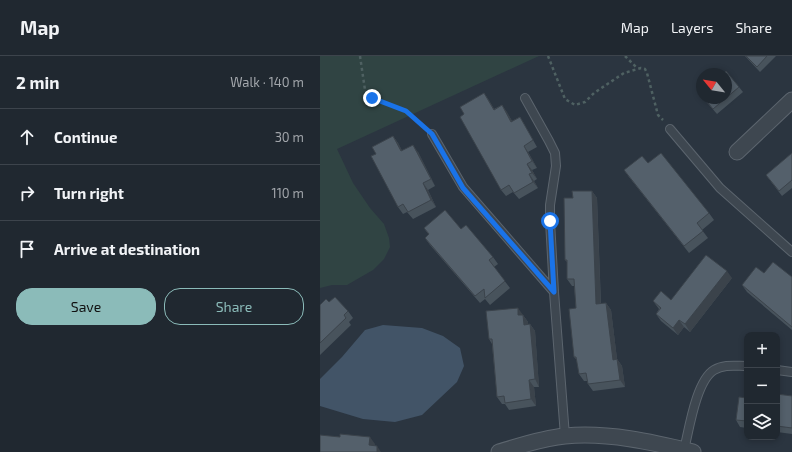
<!DOCTYPE html>
<html lang="en">
<head>
<meta charset="utf-8">
<style>
  :root { --surface:#202830; --page:#283038; --text:#f1f3f6; --muted:#a2a6ab; --line:#3d444c; --accent:#8bbbb9 }
  body { margin:0; font-family:"Exo 2",sans-serif; background:var(--page); color:var(--text) }
  .controls { position:absolute; right:12px; bottom:12px; display:grid; overflow:hidden; border-radius:8px; box-shadow:0 2px 6px #0003 }
  .controls button { width:36px; height:36px; display:grid; place-items:center; padding:0; border:0; border-bottom:1px solid var(--line); background:var(--surface); color:var(--text); font:20px sans-serif }
  .compass { position:absolute; left:376px; top:12px; width:36px; height:36px; border-radius:50%; background:var(--surface); box-shadow:0 2px 6px #0003; rotate:300deg }
  .stop { position:absolute; width:12px; height:12px; margin:-9px; border:3px solid #1a73e8; border-radius:50%; background:#fff }
  .stop.end { background:#1a73e8; border-color:#fff; box-shadow:0 1px 4px #0008 }
  .list { margin:0; padding:0; list-style:none }
  h2 { display:flex; justify-content:space-between; align-items:center; height:52px; margin:0; padding:0 16px; font-size:17px }
  h2 small { font-size:13px; font-weight:400; color:var(--muted) }
  .list li { display:grid; grid-template-columns:26px 1fr auto; gap:12px; align-items:center; box-sizing:border-box; height:56px; padding:0 16px; border-top:1px solid var(--line) }
  .list b { display:block; font-size:15px; white-space:nowrap }
  .list em { font-size:13px; font-style:normal; color:var(--muted) }
  .actions { display:flex; gap:8px; padding:12px 16px }
  .actions a { flex:1; padding:9px 0; border:1px solid var(--accent); border-radius:16px; text-align:center; font-size:14px; color:var(--accent) }
  .actions .main { background:var(--accent); color:#111 }
  .icon { flex:none; width:22px; height:22px; fill:none; stroke:currentColor; stroke-width:2; stroke-linecap:round; stroke-linejoin:round }
  .map { position:relative; flex:none; width:472px; height:396px; overflow:hidden }
  header { display:flex; align-items:center; gap:24px; box-sizing:border-box; height:56px; padding:0 20px; background:var(--surface); border-bottom:1px solid var(--line) }
  header strong { font-size:19px }
  nav { display:flex; gap:22px; margin-inline-start:auto; font-size:14px }
  main { display:flex }
  aside { flex:1; background:var(--surface) }
  .map>svg:first-child { display:block }
  .green { fill:#304443 }
  .water { fill:#425467 }
  .lines { fill:none; stroke-linecap:round; stroke-linejoin:round }
  .service-casing { stroke:#5c656e; stroke-width:10 }
  .minor-casing { stroke:#5c656e; stroke-width:17 }
  .path { stroke:#4f6162; stroke-width:2.5; stroke-dasharray:3 3; stroke-linecap:butt }
  .service { stroke:#3e4750; stroke-width:8 }
  .minor { stroke:#3e4750; stroke-width:15 }
  .wall { fill:#48535c }
  .shaded-wall { fill:#3b434b }
  .building { fill:#54606b; stroke:#3b434b }
  .route { stroke:#1a73e8; stroke-width:5 }
</style>
</head>
<body>
<header>
<strong>Map</strong>
<nav><a>Map</a><a>Layers</a><a>Share</a></nav>
</header>
<main>
<aside>
<h2>2 min<small>Walk · 140 m</small></h2>
<ul class="list">
<li><svg class="icon" aria-label="ahead" viewBox="0 0 24 24"><path d="M12 20V5M6 11l6-6 6 6"/></svg><div><b>Continue</b></div><em>30 m</em></li>
<li><svg class="icon" aria-label="right" viewBox="0 0 24 24"><path d="M7 20v-9h11M14 6l5 5-5 5"/></svg><div><b>Turn right</b></div><em>110 m</em></li>
<li><svg class="icon" aria-label="arrive" viewBox="0 0 24 24"><path d="M6 21V4h12l-3 4 3 4H6"/></svg><div><b>Arrive at destination</b></div></li>
</ul>
<div class="actions"><a class="main">Save</a><a>Share</a></div>
</aside>
<div class="map">
<svg width="472" height="396" viewBox="0 0 472 396">
  <rect width="100%" height="100%" fill="#2b3540"/>
  <path class="green" d="M 0,0 L 219,0 L 17,93 L 33,127 L 50,152 L 64,168 L 69,182 L 70,191 L 64,203 L 53,214 L 27,229 L 12,229 L 0,232 Z"/>
  <path class="water" d="M 63,269 L 102,272 L 123,280 L 140,292 L 144,310 L 137,326 L 102,359 L 75,366 L 43,363 L 0,350 L 0,323 L 22,301 L 45,274 Z"/>
  <g class="lines">
    <g class="service-casing">
      <path id="service" d="M 205,42 L 229,85 L 235,97 L 236,110 L 230,149 L 230,165 L 234,236 L 245,380
        M 350,73 L 400,132 L 472,196
        M 112,78 L 143,131 L 234,236
        M 457,314 L 472,316
        M 364,394 C 369,374 376,325 394,314 C 404,308 415,310 427,310"/>
    </g>
    <g class="minor-casing">
      <path id="minor" d="M 417,96 L 472,44
        M 179,396 C 200,390 222,382 245,380 C 288,376 332,386 373,396"/>
    </g>
    <path class="path" d="M 40,0 L 45,34 L 52,42 L 86,55 L 104,71
      M 228,0 L 245,43 L 255,49 L 265,46 L 274,37 L 304,17 L 321,12 L 325,13 L 327,17 L 338,59 L 343,64
      M 305,0 L 317,12"/>
    <use href="#service" class="service"/>
    <use href="#minor" class="minor"/>
  </g>
  <path class="wall" d="M 425,0 L 456,0 L 440,16 Z
    M 419,31 L 423,36 L 397,58 L 383,42 L 406,42 Z
    M 164,37 L 174,53 L 182,49 L 192,65 L 200,61 L 204,68 L 217,91 L 208,96 L 217,112 L 212,114 L 217,123 L 214,125 L 218,132 L 199,143 L 193,136 L 186,140 L 181,134 L 144,58 Z
    M 73,80 L 78,87 L 82,95 L 98,96 L 115,130 L 108,134 L 116,151 L 93,163 L 87,156 L 83,158 L 78,151 L 56,98 Z
    M 472,97 L 472,132 L 462,140 L 446,119 Z
    M 328,107 L 389,157 L 394,164 L 382,174 L 388,182 L 369,197 L 309,121 L 304,114 Z
    M 272,135 L 277,142 L 281,247 L 286,247 L 291,254 L 297,303 L 302,310 L 305,331 L 273,335 L 268,328 L 267,325 L 264,325 L 259,318 L 257,304 L 254,301 L 256,252 L 254,230 L 252,230 L 247,223 L 247,206 L 245,204 L 253,142 Z
    M 104,172 L 141,173 L 173,201 L 178,208 L 174,211 L 190,232 L 170,249 L 165,243 L 160,247 L 110,189 L 105,182 L 109,179 Z
    M 444,217 L 472,221 L 472,274 L 427,236 L 422,229 Z
    M 412,222 L 370,276 L 364,271 L 358,279 L 341,265 L 336,258 L 339,253 L 333,245 L 351,244 Z
    M 9,246 L 28,255 L 33,262 L 29,266 L 31,269 L 0,299 L 0,249 Z
    M 203,259 L 208,266 L 208,268 L 210,268 L 215,275 L 219,331 L 214,331 L 216,350 L 189,354 L 185,348 L 182,348 L 177,341 L 172,288 L 169,283 Z
    M 457,338 L 472,340 L 472,378 L 457,376 Z
    M 427,342 L 427,372 L 420,371 L 416,364 Z"/>
  <path class="shaded-wall" d="M 164,37 L 169,44 L 178,60 L 174,54 Z
    M 182,49 L 187,56 L 196,72 L 191,66 Z
    M 73,80 L 78,87 L 86,102 L 81,95 Z
    M 93,89 L 98,96 L 115,130 L 111,123 Z
    M 204,90 L 208,96 L 217,112 L 212,105 Z
    M 207,108 L 212,114 L 217,123 L 212,117 Z
    M 209,118 L 214,125 L 218,132 L 213,126 Z
    M 103,127 L 108,134 L 116,151 L 111,144 Z
    M 272,135 L 277,142 L 281,255 L 276,248 Z
    M 407,215 L 412,222 L 370,276 L 365,268 Z
    M 286,247 L 291,254 L 297,303 L 302,310 L 305,331 L 300,324 L 293,304 Z
    M 198,252 L 203,259 L 198,259 Z
    M 203,259 L 208,266 L 209,276 L 204,269 Z
    M 359,264 L 364,271 L 358,279 L 353,272 Z
    M 210,268 L 215,275 L 219,331 L 215,323 Z
    M 209,324 L 214,331 L 216,350 L 211,343 Z
    M 50,381 L 55,388 L 54,396 L 49,389 Z
    M 57,390 L 61,396 L 57,396 Z"/>
  <path class="building" d="M 426,0 L 447,0 L 437,11 Z
    M 406,15 L 419,31 L 393,53 L 384,42 L 406,42 L 406,18 L 403,18 Z
    M 164,37 L 174,54 L 182,49 L 191,66 L 200,61 L 213,84 L 204,90 L 212,105 L 207,108 L 212,117 L 209,118 L 213,126 L 194,137 L 189,129 L 181,134 L 140,61 L 144,58 L 140,51 Z
    M 73,80 L 81,95 L 93,89 L 111,123 L 103,127 L 111,144 L 88,156 L 83,148 L 78,151 L 51,100 L 56,98 L 52,91 Z
    M 341,97 L 389,157 L 377,167 L 383,175 L 364,190 L 304,114 L 322,100 L 328,107 Z
    M 472,97 L 472,124 L 459,135 L 446,119 Z
    M 252,135 L 272,135 L 276,248 L 286,247 L 293,304 L 297,303 L 300,324 L 268,328 L 266,317 L 259,318 L 256,301 L 254,301 L 249,253 L 256,252 L 254,223 L 247,223 L 247,204 L 245,204 L 244,142 L 253,142 Z
    M 125,154 L 141,173 L 146,169 L 173,201 L 169,204 L 185,225 L 165,242 L 164,233 L 155,240 L 105,182 L 109,178 L 104,172 Z
    M 386,199 L 407,215 L 365,268 L 359,264 L 353,272 L 336,258 L 341,252 L 333,245 L 341,235 L 351,244 Z
    M 453,206 L 472,221 L 472,271 L 422,229 L 436,211 L 444,217 Z
    M 15,241 L 28,255 L 24,259 L 26,262 L 0,287 L 0,249 L 6,243 L 9,246 Z
    M 198,252 L 198,259 L 203,259 L 204,269 L 210,268 L 215,323 L 209,324 L 211,343 L 185,347 L 184,340 L 177,341 L 172,283 L 169,283 L 166,255 Z
    M 457,338 L 472,340 L 472,372 L 457,370 Z
    M 419,341 L 427,342 L 427,365 L 416,364 Z
    M 20,378 L 50,381 L 49,389 L 57,390 L 57,396 L 0,396 L 0,379 L 20,381 Z"/>
  <g class="lines">
    <path class="route" d="M 52,42 L 86,55 L 112,78 L 143,132 L 234,236 L 230,165"/>
  </g>
</svg>
<div class="controls">
<button>+</button>
<button>−</button>
<button><svg class="icon" aria-label="layers" viewBox="0 0 24 24"><path d="M12 4l9 5-9 5-9-5zM3 14l9 5 9-5"/></svg></button>
</div>
<svg class="compass" viewBox="-18 -18 36 36"><path d="M0-13l5 13h-10z" fill="#e53935"/><path d="M0 13l5-13h-10z" fill="#a2a6ab"/></svg>
<div class="stop" style="left:230px;top:165px"></div>
<div class="stop end" style="left:52px;top:42px"></div>
</div>
</main>
</body>
</html>
